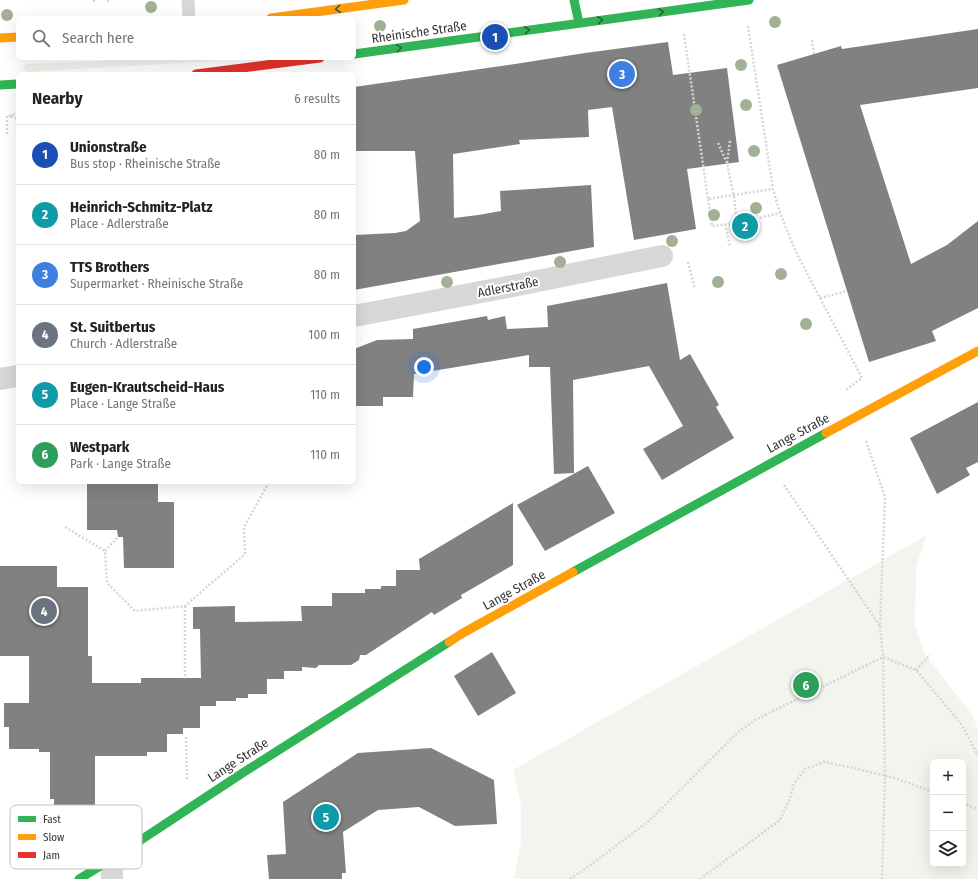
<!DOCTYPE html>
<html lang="en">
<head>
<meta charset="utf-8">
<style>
  :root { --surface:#fff; --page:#f6f6f6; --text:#222; --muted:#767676; --line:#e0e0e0; --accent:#d93025 }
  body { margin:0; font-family:"Fira Sans Condensed",sans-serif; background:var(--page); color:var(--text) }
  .controls { position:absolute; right:12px; bottom:12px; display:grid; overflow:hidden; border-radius:6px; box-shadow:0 4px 16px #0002 }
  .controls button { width:36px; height:36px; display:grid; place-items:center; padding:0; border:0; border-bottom:1px solid var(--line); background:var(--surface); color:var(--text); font:20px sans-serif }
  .you { position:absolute; left:424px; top:367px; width:14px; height:14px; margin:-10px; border:3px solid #fff; border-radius:50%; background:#1a73e8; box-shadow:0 0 0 6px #1a73e833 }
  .badge { display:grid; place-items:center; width:26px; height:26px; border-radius:50%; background:var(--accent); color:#fff; font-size:13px; font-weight:700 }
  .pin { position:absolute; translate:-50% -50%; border:2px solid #fff; box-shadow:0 1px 4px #0006 }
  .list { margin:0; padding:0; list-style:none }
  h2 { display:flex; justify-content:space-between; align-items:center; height:52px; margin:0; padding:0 16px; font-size:17px }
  h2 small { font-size:13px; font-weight:400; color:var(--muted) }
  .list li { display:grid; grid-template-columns:26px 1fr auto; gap:12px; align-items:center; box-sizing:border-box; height:60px; padding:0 16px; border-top:1px solid var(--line) }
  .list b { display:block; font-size:15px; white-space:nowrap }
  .list p { margin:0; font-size:13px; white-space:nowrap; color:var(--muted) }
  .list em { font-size:13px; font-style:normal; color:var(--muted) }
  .icon { flex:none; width:22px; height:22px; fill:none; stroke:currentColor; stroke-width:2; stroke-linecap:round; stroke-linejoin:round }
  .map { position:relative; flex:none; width:978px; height:879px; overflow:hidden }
  .search { position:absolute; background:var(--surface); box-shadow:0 4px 16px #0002; left:16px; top:16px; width:340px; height:44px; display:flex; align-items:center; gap:10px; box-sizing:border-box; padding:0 14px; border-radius:6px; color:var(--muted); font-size:15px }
  .panel { position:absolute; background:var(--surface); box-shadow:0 4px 16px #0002; left:16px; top:72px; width:340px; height:412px; border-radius:6px }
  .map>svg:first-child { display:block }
  .green { fill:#f1f5ed; fill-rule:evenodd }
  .building { fill:#818181 }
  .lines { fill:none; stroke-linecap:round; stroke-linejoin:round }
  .path { stroke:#d6d6d6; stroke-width:2.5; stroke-dasharray:2 2; stroke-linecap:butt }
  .lane { stroke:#d7d7d7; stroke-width:13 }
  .street { stroke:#d7d7d7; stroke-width:22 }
  .fast { stroke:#30b455; stroke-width:9 }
  .slow { stroke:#ff9f0a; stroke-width:9 }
  .jam { stroke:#e5322d; stroke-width:9 }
  .tree { fill:#a2b095 }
  .oneway { stroke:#32603f }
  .labels { text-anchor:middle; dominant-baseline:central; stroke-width:4; stroke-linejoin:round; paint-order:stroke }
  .street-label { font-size:13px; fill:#333; stroke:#fff }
  .key { fill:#fff; stroke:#c2c2c2; stroke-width:1 }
  .key-label { font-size:11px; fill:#333 }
</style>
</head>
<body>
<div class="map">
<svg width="978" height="879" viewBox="0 0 978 879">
  <rect width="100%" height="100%" fill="#fff"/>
  <path class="green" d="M 108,58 L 229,58 L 199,62 L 27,72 L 23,69 L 23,67 L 26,64 L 101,61 L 106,60 Z
    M 927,535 L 916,567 L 915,625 L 925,655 L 972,714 L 978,729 L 978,879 L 514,879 L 521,841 L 521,805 L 513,770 ZM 933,762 L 963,762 L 963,864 L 933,864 Z"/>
  <path class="building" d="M 978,29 L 978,88 L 860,105 L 911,264 L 947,245 L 978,221 L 978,308 L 932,331 L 936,341 L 869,362 L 847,291 L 777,65 L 841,46 L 842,49 Z
    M 668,42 L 673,75 L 727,68 L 739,162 L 687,169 L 696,229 L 634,240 L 612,107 L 588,110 L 589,137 L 519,140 L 520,144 L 453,154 L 454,218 L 478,215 L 501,211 L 500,191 L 591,185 L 594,247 L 354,290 L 354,235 L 395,233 L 406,231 L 420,221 L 415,151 L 354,151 L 354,87 L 515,64 L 585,53 Z
    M 667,283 L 680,360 L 690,354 L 719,405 L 716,407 L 734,438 L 662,480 L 643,449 L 683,426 L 649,366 L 573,380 L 574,473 L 554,474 L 550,367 L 529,367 L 529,355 L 414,374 L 413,397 L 383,397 L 383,406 L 354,406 L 354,349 L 377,340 L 413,339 L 413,329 L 487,316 L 488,320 L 505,316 L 507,329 L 548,327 L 547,306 Z
    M 978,402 L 978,462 L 966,468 L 970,475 L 937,494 L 910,438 Z
    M 588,466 L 615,513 L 545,551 L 517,505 Z
    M 87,482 L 158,482 L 158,502 L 174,502 L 174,568 L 124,568 L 123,537 L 118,537 L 117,530 L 87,530 Z
    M 513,503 L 513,565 L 461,595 L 462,598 L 434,615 L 432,612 L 366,655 L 360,655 L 359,660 L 351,665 L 319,665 L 316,668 L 302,667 L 302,671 L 284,671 L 284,679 L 267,679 L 267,694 L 248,694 L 248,698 L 236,698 L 236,701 L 216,701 L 216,706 L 200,706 L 200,728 L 183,728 L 183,734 L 167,734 L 167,752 L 147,752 L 147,756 L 95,756 L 95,810 L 91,810 L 91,814 L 54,814 L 54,799 L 50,799 L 50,752 L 39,752 L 39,749 L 9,749 L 9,727 L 4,727 L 4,703 L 29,703 L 29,656 L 0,656 L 0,566 L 57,566 L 57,587 L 88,587 L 88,656 L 92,656 L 92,683 L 141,683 L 141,678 L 201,678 L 200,629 L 193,629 L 193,607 L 235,606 L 235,622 L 302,621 L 301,606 L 332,606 L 332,593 L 365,593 L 365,589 L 381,589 L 381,586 L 396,586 L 396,570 L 420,570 L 419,559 Z
    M 492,652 L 516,693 L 478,716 L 454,676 Z
    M 431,748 L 494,780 L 497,824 L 455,826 L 419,807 L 378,810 L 343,832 L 346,873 L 342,873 L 342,879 L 269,879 L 267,855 L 286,854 L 283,802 L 358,753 Z"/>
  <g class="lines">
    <path class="path" d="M 94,0 L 94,3
      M 108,0 L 108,3
      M 748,26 L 773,189 L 780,213 L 796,252 L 862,378 L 847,389 L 848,391
      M 684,34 L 708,199 L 773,189
      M 812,40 L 814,54
      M 18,112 L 11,116 L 18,119
      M 7,134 L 7,116 L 11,116
      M 730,141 L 727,163 L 734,196 L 737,223
      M 718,143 L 727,163
      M 708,199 L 712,226 L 737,223 L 780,213
      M 725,224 L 730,246
      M 688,262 L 695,289
      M 820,298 L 847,291
      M 866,441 L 885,497 L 880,626 L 883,657 L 885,776 L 882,879
      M 784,485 L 880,626
      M 65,527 L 105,551 L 107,583 L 135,611 L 185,606 L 245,554 L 244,527 L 269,482
      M 105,551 L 118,537
      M 185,606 L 185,678
      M 916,670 L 930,655
      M 186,737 L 187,779
      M 963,803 L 978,809
      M 570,879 L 588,867 L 650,820 L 738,732 L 755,720 L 883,657 L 916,670 L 962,725 L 978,756
      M 700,879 L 780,820 L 789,801 L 794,784 L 805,769 L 824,762 L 854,768 L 898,779 L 933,792"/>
    <path class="lane" d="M 188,0 L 189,18"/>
    <path class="street" d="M 354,316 L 513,286 L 662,256
      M 0,379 L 18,376
      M 112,879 L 112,859"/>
    <path class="fast" d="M 574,0 L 579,23
      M 354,54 L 749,0
      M 0,85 L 18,84
      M 573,572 L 826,433
      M 79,879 L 112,859 L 241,774 L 449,642"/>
    <path class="slow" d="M 271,18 L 404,0
      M 0,38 L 18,37
      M 826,433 L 978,351
      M 449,642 L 463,633 L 573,572"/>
    <path class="jam" d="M 196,74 L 320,58"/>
  </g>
  <g class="tree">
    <circle cx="151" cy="7" r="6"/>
    <circle cx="7" cy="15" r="6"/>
    <circle cx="775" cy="22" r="6"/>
    <circle cx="380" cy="26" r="6"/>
    <circle cx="741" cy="65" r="6"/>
    <circle cx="746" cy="105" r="6"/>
    <circle cx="696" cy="110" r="6"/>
    <circle cx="754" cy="151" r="6"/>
    <circle cx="756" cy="208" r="6"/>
    <circle cx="714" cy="215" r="6"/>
    <circle cx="672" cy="241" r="6"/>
    <circle cx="560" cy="262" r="6"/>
    <circle cx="781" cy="274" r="6"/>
    <circle cx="447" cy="282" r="6"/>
    <circle cx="718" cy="282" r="6"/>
    <circle cx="806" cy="324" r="6"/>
  </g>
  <defs><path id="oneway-chevron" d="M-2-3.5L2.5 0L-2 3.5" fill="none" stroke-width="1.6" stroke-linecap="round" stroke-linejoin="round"/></defs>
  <g class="oneway">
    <use href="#oneway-chevron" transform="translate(338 9) rotate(173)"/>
    <use href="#oneway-chevron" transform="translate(661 12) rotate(-7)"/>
    <use href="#oneway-chevron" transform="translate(600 20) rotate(-8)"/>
    <use href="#oneway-chevron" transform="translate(527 30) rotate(-7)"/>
    <use href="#oneway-chevron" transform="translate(399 48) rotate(-8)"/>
  </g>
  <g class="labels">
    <g class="street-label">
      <text transform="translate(419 32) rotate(-8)">Rheinische Straße</text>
      <text transform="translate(508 287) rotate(-11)">Adlerstraße</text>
      <text transform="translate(798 433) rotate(-28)">Lange Straße</text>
      <text transform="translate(514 590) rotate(-29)">Lange Straße</text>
      <text transform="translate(238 760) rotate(-33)">Lange Straße</text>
    </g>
  </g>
  <rect x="10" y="805" width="132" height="64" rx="6" class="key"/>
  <rect x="18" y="816" width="18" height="6" fill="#30b455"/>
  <rect x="18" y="834" width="18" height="6" fill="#ff9f0a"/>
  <rect x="18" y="852" width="18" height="6" fill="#e5322d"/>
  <g class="key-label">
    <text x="43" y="823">Fast</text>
    <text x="43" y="841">Slow</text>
    <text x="43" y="859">Jam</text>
  </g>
</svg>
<div class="controls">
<button>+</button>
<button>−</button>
<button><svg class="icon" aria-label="layers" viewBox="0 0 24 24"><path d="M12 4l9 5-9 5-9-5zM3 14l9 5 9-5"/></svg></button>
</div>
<div class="you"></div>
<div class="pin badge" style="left:495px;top:37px;background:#1a4fb4">1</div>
<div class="pin badge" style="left:745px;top:226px;background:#0f9aa8">2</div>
<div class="pin badge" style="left:622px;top:74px;background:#3f7fe0">3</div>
<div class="pin badge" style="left:44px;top:611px;background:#6b7280">4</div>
<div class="pin badge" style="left:326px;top:817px;background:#0f9aa8">5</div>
<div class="pin badge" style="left:806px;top:685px;background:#2e9e5b">6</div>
<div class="search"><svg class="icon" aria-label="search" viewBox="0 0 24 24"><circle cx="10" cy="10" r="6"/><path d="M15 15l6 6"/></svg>Search here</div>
<section class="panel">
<h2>Nearby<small>6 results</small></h2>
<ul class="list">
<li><span class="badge" style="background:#1a4fb4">1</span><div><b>Unionstraße</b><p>Bus stop · Rheinische Straße</p></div><em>80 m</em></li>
<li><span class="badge" style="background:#0f9aa8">2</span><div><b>Heinrich-Schmitz-Platz</b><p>Place · Adlerstraße</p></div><em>80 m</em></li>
<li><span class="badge" style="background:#3f7fe0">3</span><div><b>TTS Brothers</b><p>Supermarket · Rheinische Straße</p></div><em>80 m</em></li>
<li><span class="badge" style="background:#6b7280">4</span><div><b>St. Suitbertus</b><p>Church · Adlerstraße</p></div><em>100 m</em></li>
<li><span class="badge" style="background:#0f9aa8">5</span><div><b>Eugen-Krautscheid-Haus</b><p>Place · Lange Straße</p></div><em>110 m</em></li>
<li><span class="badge" style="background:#2e9e5b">6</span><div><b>Westpark</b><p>Park · Lange Straße</p></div><em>110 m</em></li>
</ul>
</section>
</div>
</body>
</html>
